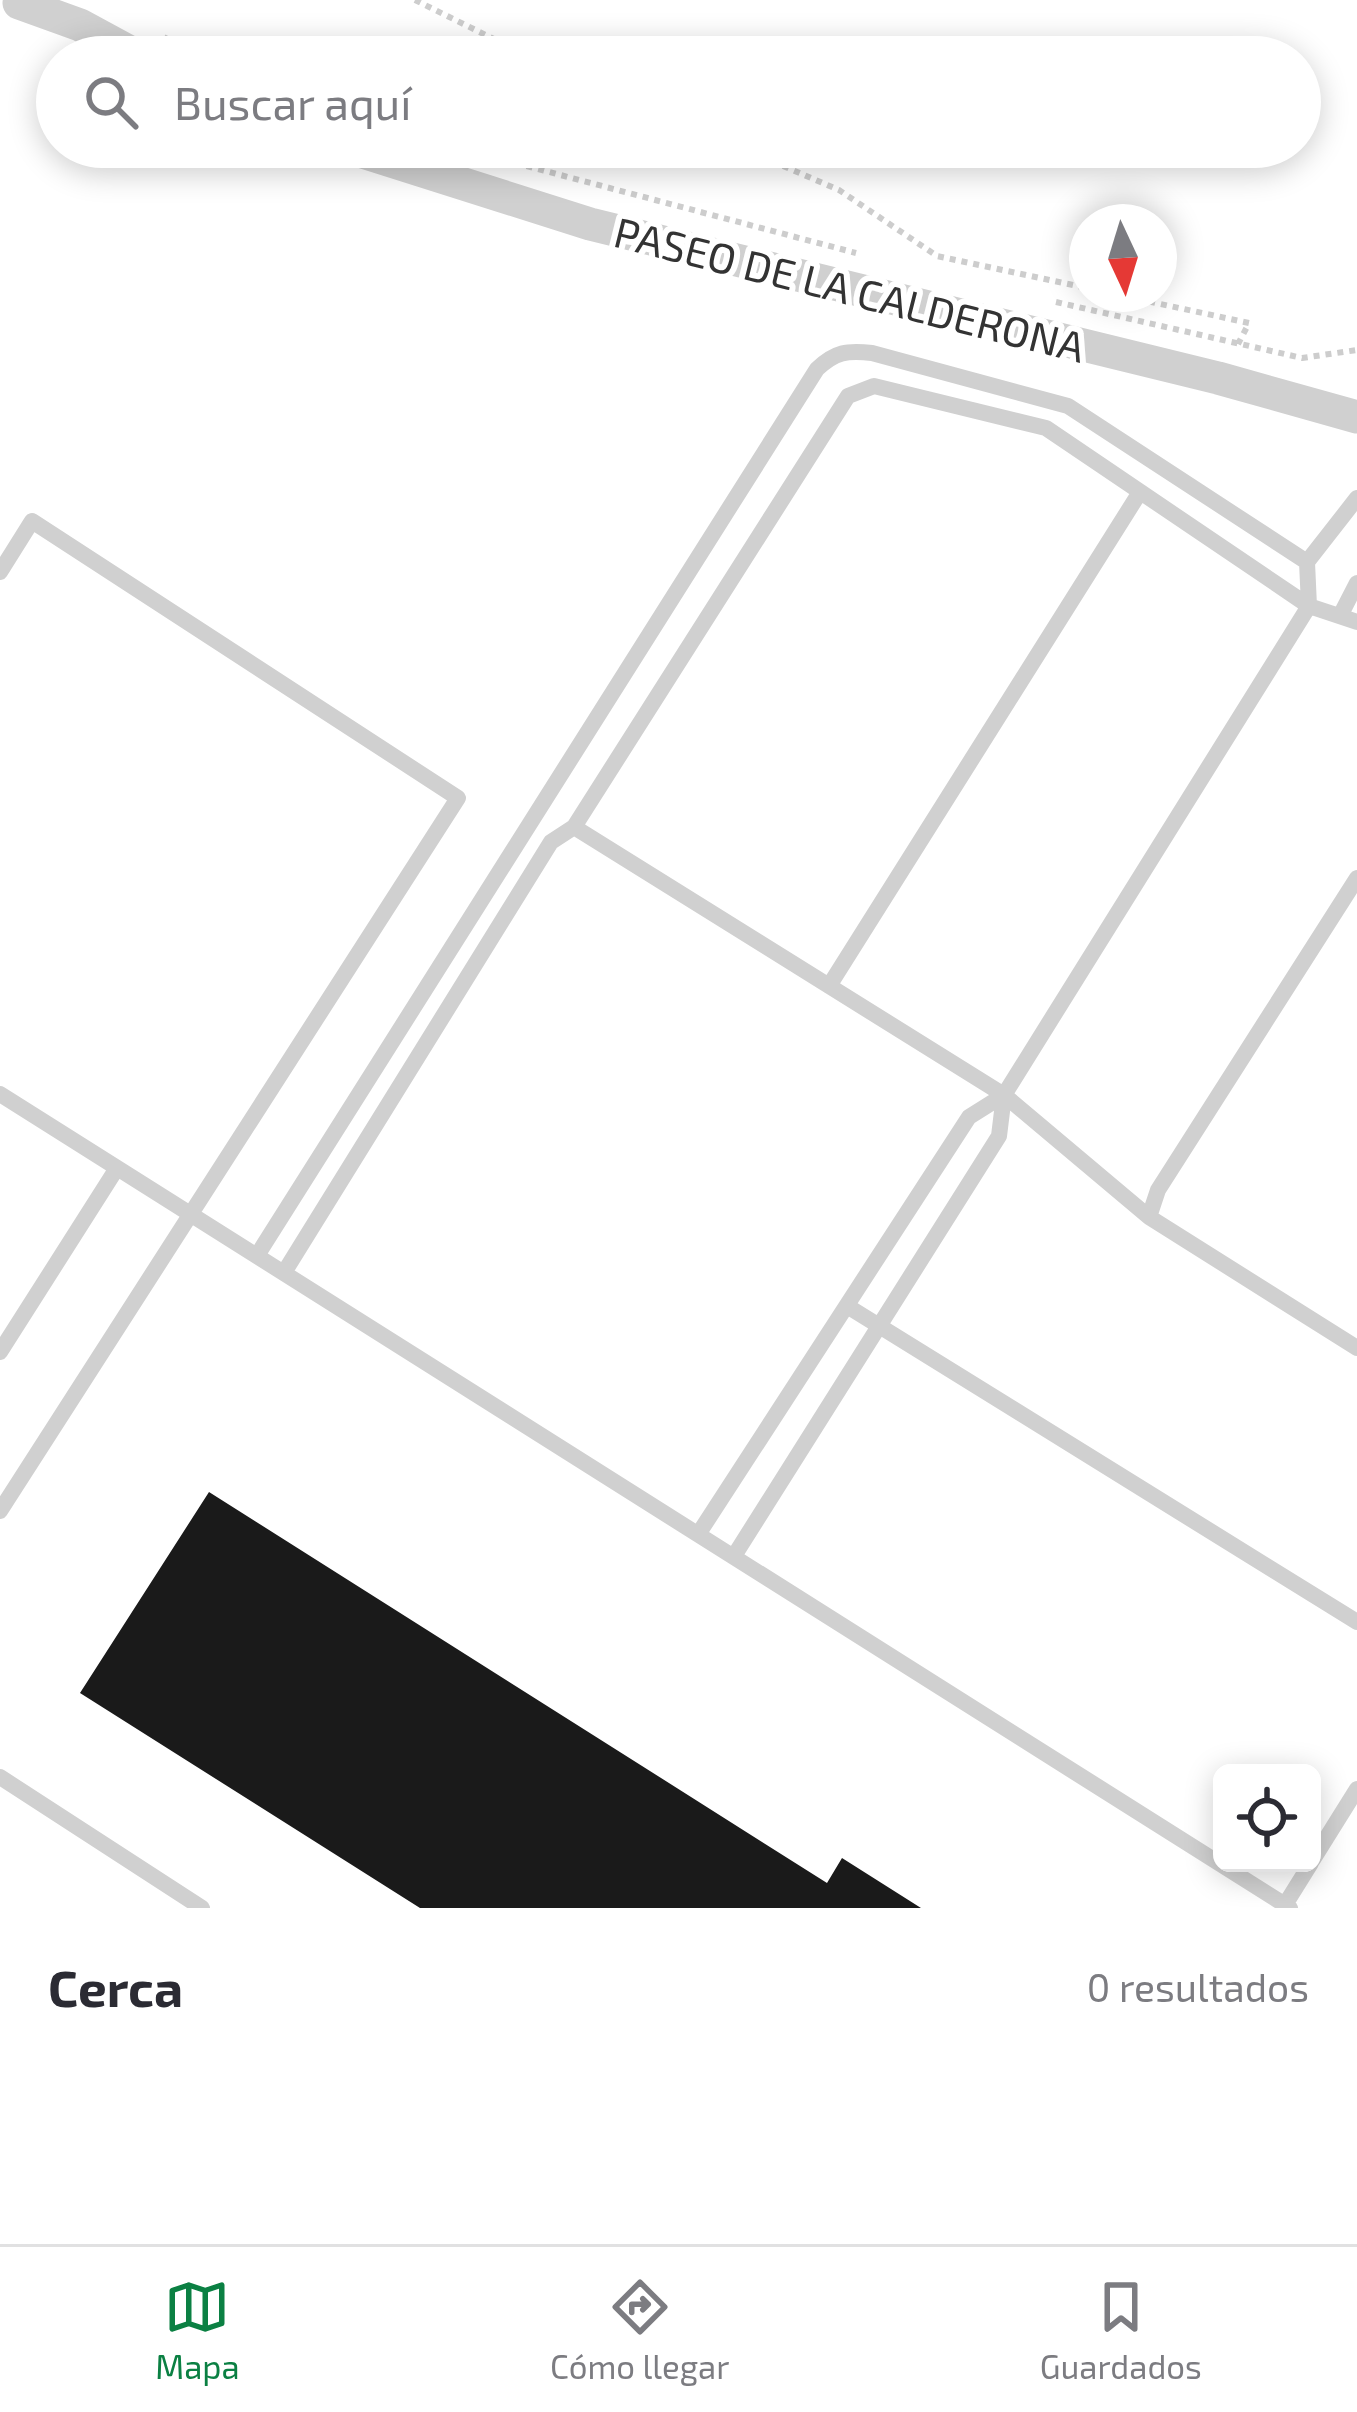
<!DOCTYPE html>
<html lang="es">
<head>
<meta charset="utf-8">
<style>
  :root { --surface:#fff; --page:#f2f2f3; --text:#2b2b33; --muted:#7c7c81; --line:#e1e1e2; --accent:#0b8043 }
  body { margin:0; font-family:"Exo 2",sans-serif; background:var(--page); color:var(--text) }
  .controls { position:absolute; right:36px; bottom:36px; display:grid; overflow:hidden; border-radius:18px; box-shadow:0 6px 30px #0003 }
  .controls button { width:108px; height:108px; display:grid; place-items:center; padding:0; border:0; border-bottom:3px solid var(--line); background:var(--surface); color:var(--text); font:60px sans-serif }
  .compass { position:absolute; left:1069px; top:204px; width:108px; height:108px; border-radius:50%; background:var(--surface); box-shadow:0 6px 30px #0003; rotate:176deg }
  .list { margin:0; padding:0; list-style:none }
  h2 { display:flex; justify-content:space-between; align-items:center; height:156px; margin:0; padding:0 48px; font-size:51px }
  h2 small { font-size:39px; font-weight:400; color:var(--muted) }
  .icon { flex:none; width:66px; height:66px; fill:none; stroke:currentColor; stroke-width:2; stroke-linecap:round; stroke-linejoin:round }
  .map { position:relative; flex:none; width:1357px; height:1908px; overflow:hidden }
  .search { position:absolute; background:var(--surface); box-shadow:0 6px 30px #0003; left:36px; right:36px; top:36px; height:132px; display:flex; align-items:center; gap:30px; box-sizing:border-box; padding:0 42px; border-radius:66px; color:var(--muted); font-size:45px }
  .sheet { height:336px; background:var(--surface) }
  nav { display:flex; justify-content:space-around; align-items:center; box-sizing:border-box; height:168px; border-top:3px solid var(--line); background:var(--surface); font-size:33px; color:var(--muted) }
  nav a { display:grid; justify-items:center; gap:6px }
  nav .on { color:var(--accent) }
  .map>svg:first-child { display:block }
  .building { fill:#1a1a1a }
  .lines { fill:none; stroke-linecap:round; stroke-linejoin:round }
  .path { stroke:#cdcdcd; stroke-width:6; stroke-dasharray:6 6; stroke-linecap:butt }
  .service { stroke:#d0d0d0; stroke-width:16 }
  .minor { stroke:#d0d0d0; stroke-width:33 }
  .labels { text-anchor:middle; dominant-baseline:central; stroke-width:12; stroke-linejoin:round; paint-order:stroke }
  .street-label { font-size:42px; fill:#333; stroke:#fff }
</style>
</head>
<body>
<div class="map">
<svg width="1357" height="1908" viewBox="0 0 1357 1908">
  <rect width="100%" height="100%" fill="#fff"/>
  <path class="building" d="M 209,1492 L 827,1883 L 842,1858 L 921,1908 L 420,1908 L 80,1693 Z"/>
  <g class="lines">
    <path class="path" d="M 415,0 L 530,57
      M 164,37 L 197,57
      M 739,147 L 839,190 L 937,256 L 1087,288
      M 515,163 L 856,253
      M 1114,294 L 1249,323 L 1238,344
      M 1056,302 L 1302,358 L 1357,350"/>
    <path class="service" d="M 1357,498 L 1307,562 L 1309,606 L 1004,1095 L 574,827 L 848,396 L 874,386 L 1046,428 L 1309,606 L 1357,622
      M 0,572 L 32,521 L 458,798 L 0,1511
      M 1340,616 L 1357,583
      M 829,986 L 1140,492
      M 0,1094 L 1290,1908
      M 1004,1095 L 1149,1217 L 1357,1348
      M 1149,1217 L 1158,1190 L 1357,878
      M 258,1254 L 817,369 C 835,352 847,350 872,353 L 1068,406 L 1307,562
      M 285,1271 L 551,842 L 574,827
      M 847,1306 L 1357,1622
      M 0,1352 L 117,1168
      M 699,1533 L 969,1117 L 1004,1095
      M 734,1556 L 999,1136 L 1004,1095
      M 0,1777 L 202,1908
      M 1312,1861 L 1357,1789
      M 1283,1908 L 1311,1863"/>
    <path class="minor" d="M 19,3 L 80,25 L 139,57
      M 347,147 L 590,224 L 1218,378 L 1357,417"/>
  </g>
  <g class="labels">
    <g class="street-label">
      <text transform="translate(850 288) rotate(14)">PASEO DE LA CALDERONA</text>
    </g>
  </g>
</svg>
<div class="controls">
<button><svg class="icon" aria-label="locate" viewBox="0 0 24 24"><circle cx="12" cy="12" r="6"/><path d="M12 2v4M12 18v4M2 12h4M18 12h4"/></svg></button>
</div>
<svg class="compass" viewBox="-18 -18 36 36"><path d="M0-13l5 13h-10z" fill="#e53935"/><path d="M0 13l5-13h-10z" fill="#7c7c81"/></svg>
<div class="search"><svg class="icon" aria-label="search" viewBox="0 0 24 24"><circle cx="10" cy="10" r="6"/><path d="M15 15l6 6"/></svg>Buscar aquí</div>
</div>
<section class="sheet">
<h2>Cerca<small>0 resultados</small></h2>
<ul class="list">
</ul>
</section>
<nav>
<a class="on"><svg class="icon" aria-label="map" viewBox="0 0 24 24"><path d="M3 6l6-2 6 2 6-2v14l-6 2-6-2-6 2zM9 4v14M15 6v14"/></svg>Mapa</a>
<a><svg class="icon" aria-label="directions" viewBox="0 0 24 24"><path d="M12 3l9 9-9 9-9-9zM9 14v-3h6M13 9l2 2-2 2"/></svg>Cómo llegar</a>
<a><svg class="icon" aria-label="saved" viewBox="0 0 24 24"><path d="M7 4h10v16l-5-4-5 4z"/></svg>Guardados</a>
</nav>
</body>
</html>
